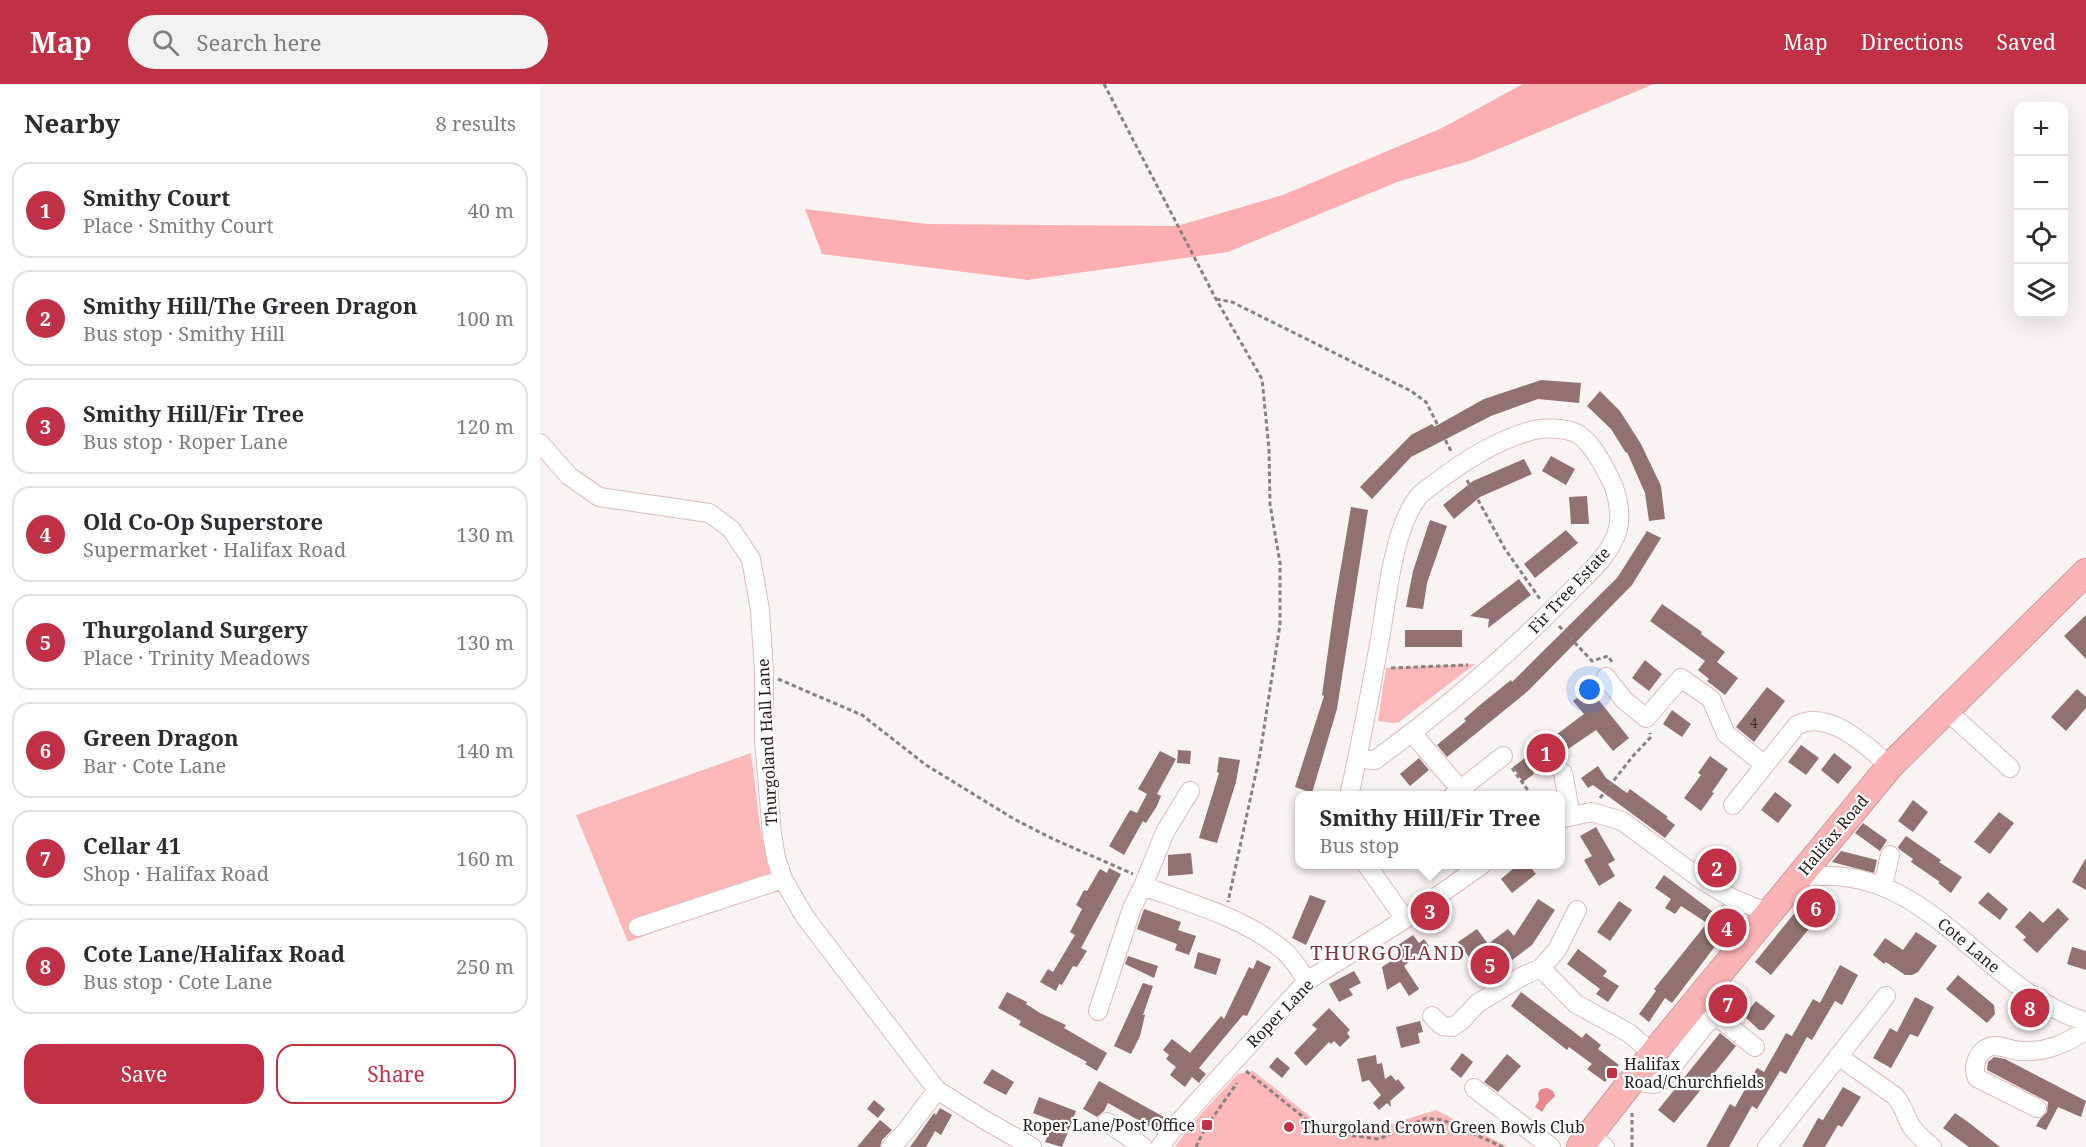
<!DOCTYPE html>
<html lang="en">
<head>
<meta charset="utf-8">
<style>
  :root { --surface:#fff; --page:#f2f2f3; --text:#2b2b33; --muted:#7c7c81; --line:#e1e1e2; --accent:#c13145 }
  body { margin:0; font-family:"Noto Serif",serif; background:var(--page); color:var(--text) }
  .controls { position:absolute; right:18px; top:18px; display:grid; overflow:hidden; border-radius:12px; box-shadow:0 6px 24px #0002 }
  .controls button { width:54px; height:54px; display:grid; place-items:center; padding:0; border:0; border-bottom:2px solid var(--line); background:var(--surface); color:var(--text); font:30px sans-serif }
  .you { position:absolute; left:1050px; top:606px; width:21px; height:21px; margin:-15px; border:4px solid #fff; border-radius:50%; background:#1a73e8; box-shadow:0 0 0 9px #1a73e833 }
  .badge { display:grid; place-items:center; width:39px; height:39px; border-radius:50%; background:var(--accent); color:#fff; font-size:20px; font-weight:700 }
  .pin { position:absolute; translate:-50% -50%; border:3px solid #fff; box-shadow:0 2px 6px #0006 }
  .popup { position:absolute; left:755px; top:707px; width:270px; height:78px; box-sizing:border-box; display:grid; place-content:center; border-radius:12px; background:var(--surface); filter:drop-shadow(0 2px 4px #0005); font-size:20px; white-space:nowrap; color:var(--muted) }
  .popup b { font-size:22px; color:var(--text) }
  .popup::after { content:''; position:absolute; left:50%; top:100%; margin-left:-12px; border:12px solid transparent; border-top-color:var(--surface) }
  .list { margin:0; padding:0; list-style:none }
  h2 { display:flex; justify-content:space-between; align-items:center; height:78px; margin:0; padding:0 24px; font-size:26px }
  h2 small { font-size:20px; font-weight:400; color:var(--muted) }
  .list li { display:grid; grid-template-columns:39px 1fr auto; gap:18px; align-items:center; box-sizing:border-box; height:96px; margin:0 12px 12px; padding:0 12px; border:2px solid var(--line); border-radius:18px }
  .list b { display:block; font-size:22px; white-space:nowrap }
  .list p { margin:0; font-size:20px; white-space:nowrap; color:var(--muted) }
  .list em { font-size:20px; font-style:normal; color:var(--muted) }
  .actions { display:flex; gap:12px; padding:18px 24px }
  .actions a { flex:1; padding:14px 0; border:2px solid var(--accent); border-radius:18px; text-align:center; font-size:21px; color:var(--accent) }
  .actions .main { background:var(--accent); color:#fff }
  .icon { flex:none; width:33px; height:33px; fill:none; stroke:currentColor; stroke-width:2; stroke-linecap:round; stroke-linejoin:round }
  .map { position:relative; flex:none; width:1546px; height:1063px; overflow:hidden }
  header { display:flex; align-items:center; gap:36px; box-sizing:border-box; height:84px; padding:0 30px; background:var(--accent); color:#fff }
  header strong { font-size:28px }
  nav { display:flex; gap:33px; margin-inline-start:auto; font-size:21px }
  .search { width:420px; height:54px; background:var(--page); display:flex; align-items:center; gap:15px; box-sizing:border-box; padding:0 21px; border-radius:33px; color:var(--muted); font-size:22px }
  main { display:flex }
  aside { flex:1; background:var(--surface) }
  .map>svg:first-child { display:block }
  .green { fill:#fcb7b8 }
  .forest { fill:#fdaeb0 }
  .water { fill:#e7898c }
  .building { fill:#917171 }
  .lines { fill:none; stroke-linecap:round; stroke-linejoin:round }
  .minor-casing { stroke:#debbbb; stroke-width:20 }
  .highway-casing { stroke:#b07e7e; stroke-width:28 }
  .path { stroke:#8a8080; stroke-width:3; stroke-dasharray:4.5 3; stroke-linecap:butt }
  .minor { stroke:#fff; stroke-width:18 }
  .highway { stroke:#f9b3b4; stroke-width:27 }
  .poi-dot { fill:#c13145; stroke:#fff; stroke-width:2 }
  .labels { text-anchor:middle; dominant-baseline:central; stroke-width:4.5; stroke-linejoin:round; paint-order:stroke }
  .number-label { font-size:14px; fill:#423030 }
  .street-label { font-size:16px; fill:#281b1b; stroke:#fff }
  .poi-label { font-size:16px; fill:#281b1b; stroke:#fff; text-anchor:start }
  .quarter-label { font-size:20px; letter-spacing:1.5px; fill:#7f373c; stroke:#fff }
</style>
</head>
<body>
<header>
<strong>Map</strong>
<div class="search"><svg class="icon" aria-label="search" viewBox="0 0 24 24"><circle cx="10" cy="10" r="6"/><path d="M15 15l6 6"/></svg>Search here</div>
<nav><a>Map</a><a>Directions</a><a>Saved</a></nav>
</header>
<main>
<aside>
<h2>Nearby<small>8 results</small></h2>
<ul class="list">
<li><span class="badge">1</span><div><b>Smithy Court</b><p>Place · Smithy Court</p></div><em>40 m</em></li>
<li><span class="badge">2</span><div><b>Smithy Hill/The Green Dragon</b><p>Bus stop · Smithy Hill</p></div><em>100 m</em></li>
<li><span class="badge">3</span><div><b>Smithy Hill/Fir Tree</b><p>Bus stop · Roper Lane</p></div><em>120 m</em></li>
<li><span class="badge">4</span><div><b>Old Co-Op Superstore</b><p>Supermarket · Halifax Road</p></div><em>130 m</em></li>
<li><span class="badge">5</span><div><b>Thurgoland Surgery</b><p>Place · Trinity Meadows</p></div><em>130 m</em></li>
<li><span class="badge">6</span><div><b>Green Dragon</b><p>Bar · Cote Lane</p></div><em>140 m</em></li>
<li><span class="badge">7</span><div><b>Cellar 41</b><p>Shop · Halifax Road</p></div><em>160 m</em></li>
<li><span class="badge">8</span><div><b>Cote Lane/Halifax Road</b><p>Bus stop · Cote Lane</p></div><em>250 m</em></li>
</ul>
<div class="actions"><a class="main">Save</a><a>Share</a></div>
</aside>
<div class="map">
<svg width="1546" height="1063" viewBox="0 0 1546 1063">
  <rect width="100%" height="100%" fill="#faf3f3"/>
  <path class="green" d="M 935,580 L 859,638 L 853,639 L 838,637 L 846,584 Z
    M 211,669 L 220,743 L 233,803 L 88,858 L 36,731 Z
    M 713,987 L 783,1043 L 823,1049 L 896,1026 L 968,1063 L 635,1063 L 650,1042 L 698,990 Z"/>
  <path class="forest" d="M 983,0 L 1114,0 L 932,76 L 857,98 L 688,168 L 487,196 L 282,170 L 265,125 L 387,140 L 637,142 L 743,111 L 902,44 Z"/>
  <path class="water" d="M 1007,1004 L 1013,1007 L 1015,1012 L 1006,1021 L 1002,1028 L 995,1023 L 999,1016 L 998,1009 L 1001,1005 Z"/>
  <path class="building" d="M 1001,296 L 1041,299 L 1039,319 L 998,315 L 951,332 L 871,373 L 832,415 L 820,403 L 871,351 L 892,340 L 894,343 L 944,315 Z
    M 1060,307 L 1080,327 L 1101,360 L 1121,402 L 1125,435 L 1109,437 L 1105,409 L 1087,368 L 1086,369 L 1071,345 L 1047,322 Z
    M 1011,372 L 1035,385 L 1026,401 L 1002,387 Z
    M 984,375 L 992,390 L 940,413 L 914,435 L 903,421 L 933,397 Z
    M 1047,412 L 1049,440 L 1031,440 L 1029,413 Z
    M 811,423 L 828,426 L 797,625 L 772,709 L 755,703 L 784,612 L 782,611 L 794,524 Z
    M 890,436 L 907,442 L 887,499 L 883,525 L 866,523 L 873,487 Z
    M 1026,446 L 1038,459 L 995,494 L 984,480 Z
    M 1107,447 L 1121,454 L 1092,501 L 988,607 L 907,673 L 897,661 L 926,637 L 924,635 L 940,621 L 971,596 L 972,598 L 1077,494 Z
    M 979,495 L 991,511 L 948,544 L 949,535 L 930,532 Z
    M 1122,520 L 1162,548 L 1161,550 L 1185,568 L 1177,578 L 1198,594 L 1185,611 L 1167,597 L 1169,595 L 1158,586 L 1165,577 L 1110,537 Z
    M 1546,531 L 1546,575 L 1524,552 Z
    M 865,546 L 922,546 L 922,563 L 865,563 Z
    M 1105,576 L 1122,590 L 1109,607 L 1092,594 Z
    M 1227,603 L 1245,617 L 1214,658 L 1196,643 Z
    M 1049,604 L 1089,654 L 1073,667 L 1056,646 L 993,689 L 994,690 L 983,698 L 973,683 L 1044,630 L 1033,617 Z
    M 1537,605 L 1546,613 L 1546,624 L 1526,647 L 1511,633 Z
    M 1132,626 L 1151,640 L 1142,653 L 1123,640 Z
    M 1261,661 L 1279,674 L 1266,691 L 1248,678 Z
    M 638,666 L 651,667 L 650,680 L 637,679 Z
    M 620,667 L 636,675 L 617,710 L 621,712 L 617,722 L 606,739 L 603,737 L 584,771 L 569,762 L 590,726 L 597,729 L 607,710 L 598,705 Z
    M 1294,669 L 1312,683 L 1298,700 L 1281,686 Z
    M 1170,672 L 1188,685 L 1172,708 L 1174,709 L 1161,727 L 1144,714 L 1161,691 L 1158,689 Z
    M 679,673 L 700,676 L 696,698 L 677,759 L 659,754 L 679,689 L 677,688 Z
    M 879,674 L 889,686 L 870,702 L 860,690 Z
    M 1058,682 L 1066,694 L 1087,709 L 1090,705 L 1128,733 L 1126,734 L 1135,741 L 1125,754 L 1053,701 L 1048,704 L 1041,694 Z
    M 1235,708 L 1252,721 L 1238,739 L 1221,726 Z
    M 1373,716 L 1388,728 L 1373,748 L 1358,737 Z
    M 1459,728 L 1474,739 L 1450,770 L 1434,758 Z
    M 1323,739 L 1347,756 L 1340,767 L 1315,749 Z
    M 1056,743 L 1075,776 L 1068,780 L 1075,792 L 1059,802 L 1044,776 L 1052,772 L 1040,752 Z
    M 1366,752 L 1401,776 L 1399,778 L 1422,793 L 1411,809 L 1398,799 L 1400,798 L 1371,778 L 1373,775 L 1359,765 L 1358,763 Z
    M 1301,767 L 1337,776 L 1334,789 L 1292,778 Z
    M 651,769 L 653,790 L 628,792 L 628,771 Z
    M 1546,774 L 1546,806 L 1532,798 Z
    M 979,780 L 988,780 L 996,790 L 972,809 L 961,795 Z
    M 569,784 L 581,790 L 541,864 L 547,867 L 537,883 L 533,882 L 522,901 L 519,900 L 516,907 L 500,898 L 508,885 L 513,888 L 535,851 L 530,848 L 542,825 L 536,821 L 544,806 L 547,807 L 560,785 L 567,789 Z
    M 1124,791 L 1176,830 L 1182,821 L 1200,830 L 1204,834 L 1183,860 L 1179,857 L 1132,919 L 1125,914 L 1109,938 L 1099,930 L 1116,907 L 1114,905 L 1167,839 L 1141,822 L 1135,830 L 1125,824 L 1131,815 L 1115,804 Z
    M 1283,804 L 1293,817 L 1291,826 L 1268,846 L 1231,891 L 1215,878 L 1257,826 Z
    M 1448,808 L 1468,825 L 1460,836 L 1438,819 Z
    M 770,811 L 786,817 L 766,861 L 752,854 Z
    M 998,815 L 1015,826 L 992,861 L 946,896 L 918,858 L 937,845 L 948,860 L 968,845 L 974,852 Z
    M 1079,817 L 1092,826 L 1070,857 L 1057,848 Z
    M 1518,824 L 1529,835 L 1497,869 L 1483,856 L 1486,853 L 1475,843 L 1490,827 L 1503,839 Z
    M 604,825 L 641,838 L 638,846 L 656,852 L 649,871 L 635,866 L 637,860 L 597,845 Z
    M 1376,848 L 1397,862 L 1378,888 L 1372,891 L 1365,891 L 1346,878 L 1344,880 L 1333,871 L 1345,854 L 1363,866 Z
    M 873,851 L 879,859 L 884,855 L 889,862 L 864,882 L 879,905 L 869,912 L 860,898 L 847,906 L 842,883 L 863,869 L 857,862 Z
    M 1532,863 L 1546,867 L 1546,886 L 1527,880 Z
    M 1038,865 L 1067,887 L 1063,892 L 1079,902 L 1068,918 L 1056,910 L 1060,905 L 1027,880 Z
    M 658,868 L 681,875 L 676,891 L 654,884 Z
    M 588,872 L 618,882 L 614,894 L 585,880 Z
    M 717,876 L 731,883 L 707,932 L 703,931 L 659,984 L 666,990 L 661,996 L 659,999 L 652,993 L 645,1003 L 630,991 L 636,983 L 626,975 L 629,971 L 623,966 L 632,955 L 650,969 L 681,932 L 684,935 L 709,883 L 713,885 Z
    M 1300,881 L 1318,891 L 1302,921 L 1295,917 L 1272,956 L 1267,953 L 1246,990 L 1240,987 L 1217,1025 L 1212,1022 L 1189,1063 L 1166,1063 L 1190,1020 L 1195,1023 L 1217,984 L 1224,988 L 1246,949 L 1252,952 L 1273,915 L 1280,919 Z
    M 814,887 L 821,899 L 809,905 L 813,911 L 799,918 L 789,900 Z
    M 1418,891 L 1454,921 L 1455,930 L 1447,939 L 1406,905 Z
    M 603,899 L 613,902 L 603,931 L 605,931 L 600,952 L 591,970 L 574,962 Z
    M 1185,907 L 1205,923 L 1197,934 L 1187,926 L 1174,921 Z
    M 467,908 L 487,918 L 486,920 L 500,929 L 526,941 L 524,944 L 567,969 L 557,987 L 545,980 L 547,978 L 479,941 L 481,937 L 458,924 Z
    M 981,908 L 1042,954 L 1046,949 L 1061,961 L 1058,965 L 1079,981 L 1065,998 L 1047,985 L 1052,980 L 1029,963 L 1027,966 L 971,922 Z
    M 1375,913 L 1394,923 L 1378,953 L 1370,950 L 1351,984 L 1333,974 L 1350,944 L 1357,948 Z
    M 1216,917 L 1235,932 L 1224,946 L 1219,946 L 1204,932 Z
    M 789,924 L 810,946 L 807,949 L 810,953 L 800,963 L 794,957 L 791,960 L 789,958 L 766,982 L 754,969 L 777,945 L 772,941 Z
    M 880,937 L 883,948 L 878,949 L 880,959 L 861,964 L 856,943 Z
    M 1180,949 L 1196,962 L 1134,1039 L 1118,1026 Z
    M 922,969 L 933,978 L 921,994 L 910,985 Z
    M 967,970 L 981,982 L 958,1008 L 944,998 Z
    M 836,971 L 837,980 L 842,979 L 845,995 L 851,991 L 856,997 L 858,995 L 865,1004 L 850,1017 L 851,1023 L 847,1019 L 839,1026 L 833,1019 L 841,1011 L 829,996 L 822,998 L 817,975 Z
    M 737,973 L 750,984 L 742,994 L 729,983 Z
    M 1454,973 L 1465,975 L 1546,1017 L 1541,1033 L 1518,1023 L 1506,1046 L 1496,1042 L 1500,1035 L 1507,1028 L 1508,1018 L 1447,986 L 1448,978 Z
    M 452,985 L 474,998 L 466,1011 L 443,999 Z
    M 559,997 L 624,1033 L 616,1046 L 568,1019 L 564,1027 L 557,1033 L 543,1025 Z
    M 1303,1003 L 1321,1013 L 1302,1043 L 1298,1041 L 1285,1063 L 1262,1063 L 1278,1034 L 1283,1036 Z
    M 499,1013 L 536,1027 L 522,1063 L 505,1058 L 514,1037 L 493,1029 Z
    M 334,1016 L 345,1025 L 338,1034 L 327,1025 Z
    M 400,1024 L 412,1031 L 401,1051 L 395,1047 L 386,1063 L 370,1063 L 394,1029 L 396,1031 Z
    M 1415,1029 L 1428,1038 L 1460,1063 L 1429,1063 L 1403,1044 Z
    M 340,1036 L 352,1046 L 342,1056 L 340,1063 L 317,1063 Z"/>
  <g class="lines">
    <g class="minor-casing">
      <path id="minor" d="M 0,359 L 29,392 L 59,413 L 169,429 L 191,445 L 211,475 L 220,526 L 224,588 L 224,656 L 232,750 L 236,774 L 243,795 L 265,833 L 397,1006 L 443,1035 L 492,1063
        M 1066,593 L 1084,616 L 1106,634 L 1141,594 L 1171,615 L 1186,650 L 1225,681
        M 1406,626 L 1470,684
        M 872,649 L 920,705
        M 1023,689 L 1031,731
        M 809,712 C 821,660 830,608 840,555 C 847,515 853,443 879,412 C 883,407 889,404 894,400 C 921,379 953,358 987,348 C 1001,343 1024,343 1038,350 C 1051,359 1059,373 1066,387 C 1076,403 1082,426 1078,445 C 1071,471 1047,490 1030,508 C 970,570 905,625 835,676 L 818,675
        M 912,712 L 963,672
        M 1193,721 L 1257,641 C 1289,625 1327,662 1350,682
        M 1020,735 L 1051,728 L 1082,737 L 1162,796 L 1192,814 L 1216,824 L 1231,827
        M 826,780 L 865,835
        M 1257,794 C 1389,773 1435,902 1546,938
        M 603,802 C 649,819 699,832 738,862 C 751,871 759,885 767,897
        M 1343,802 L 1350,771
        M 98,843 L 243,795
        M 1001,884 L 1036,920 L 1089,949 L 1113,970
        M 558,927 L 592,824 L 603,802 L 625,748 L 650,707
        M 892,932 L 902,942 L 912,943 L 920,938 L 938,919 L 981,893 L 1001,884 L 1017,866 L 1037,826
        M 1165,941 L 1174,934 L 1180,935 L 1215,963
        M 1298,972 L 1355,1012 C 1364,1022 1365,1032 1371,1042 C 1377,1051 1384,1056 1392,1063
        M 1092,997 L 1114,1000 L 1122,996 L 1165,941 L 1155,919
        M 934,1004 L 1011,1063
        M 1497,1024 L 1437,994 C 1432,983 1437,968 1449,963 C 1458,959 1471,967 1481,967 C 1504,969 1528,959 1546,946
        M 567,1038 L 603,1063
        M 1050,1052 L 1065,1063
        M 351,1063 L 366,1047 L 397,1006
        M 620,1063 L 637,1040 L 767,897 L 865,835 L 943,780
        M 1227,1063 L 1346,912"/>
    </g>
    <g class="highway-casing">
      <path id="highway" d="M 1040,1063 L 1113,970 L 1350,682 L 1546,488"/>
    </g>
    <path class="path" d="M 564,0 L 676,215 L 722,295 L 729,365 L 730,420 L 740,479 L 740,541 L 720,670 L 688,818
      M 676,215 L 692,218 L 871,307 L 886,318 L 912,369
      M 927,396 L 965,465 L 1000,515
      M 1019,542 L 1052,577 L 1068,572 L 1072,578
      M 851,584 L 928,581
      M 238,595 L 322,631 L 386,681 L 474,735 L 513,755 L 593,790
      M 972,684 L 992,712
      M 1060,714 L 1093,672 L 1111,653 L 1110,649
      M 706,987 L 782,1048 L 839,1055 L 886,1034 L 903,1036 L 963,1063
      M 656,1063 L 664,1046 L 697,999
      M 1092,1063 L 1092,1029"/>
    <use href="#minor" class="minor"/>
    <use href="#highway" class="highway"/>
  </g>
  <g class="poi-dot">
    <rect x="1066" y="983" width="12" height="12" rx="3"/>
    <rect x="661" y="1035" width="12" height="12" rx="3"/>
    <circle cx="749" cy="1043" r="6"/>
  </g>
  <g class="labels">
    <g class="number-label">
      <text x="1214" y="638">4</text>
    </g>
    <g class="street-label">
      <text transform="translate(1029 506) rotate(-47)">Fir Tree Estate</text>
      <text transform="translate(227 658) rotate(-93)">Thurgoland Hall Lane</text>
      <text transform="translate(1293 751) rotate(-50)">Halifax Road</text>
      <text transform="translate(1429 861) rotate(40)">Cote Lane</text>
      <text transform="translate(740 929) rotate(-46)">Roper Lane</text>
    </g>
    <g class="poi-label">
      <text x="1084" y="980">Halifax<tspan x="1084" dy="18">Road/Churchfields</tspan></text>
      <text x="655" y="1041" text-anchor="end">Roper Lane/Post Office</text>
      <text x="761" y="1043">Thurgoland Crown Green Bowls Club</text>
    </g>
    <g class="quarter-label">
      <text x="848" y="868">THURGOLAND</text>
    </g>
  </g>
</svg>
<div class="controls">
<button>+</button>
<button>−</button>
<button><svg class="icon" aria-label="locate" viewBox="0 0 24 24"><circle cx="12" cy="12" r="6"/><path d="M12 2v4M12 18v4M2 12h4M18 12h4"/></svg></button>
<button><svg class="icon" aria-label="layers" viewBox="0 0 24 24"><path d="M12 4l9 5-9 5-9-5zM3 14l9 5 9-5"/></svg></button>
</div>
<div class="you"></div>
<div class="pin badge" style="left:1006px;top:669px">1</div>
<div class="pin badge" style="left:1177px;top:784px">2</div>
<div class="pin badge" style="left:890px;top:827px">3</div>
<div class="popup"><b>Smithy Hill/Fir Tree</b>Bus stop</div>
<div class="pin badge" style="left:1187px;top:844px">4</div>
<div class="pin badge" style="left:950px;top:881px">5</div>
<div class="pin badge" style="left:1276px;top:824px">6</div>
<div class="pin badge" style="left:1188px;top:920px">7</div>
<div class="pin badge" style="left:1490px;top:924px">8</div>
</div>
</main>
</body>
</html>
